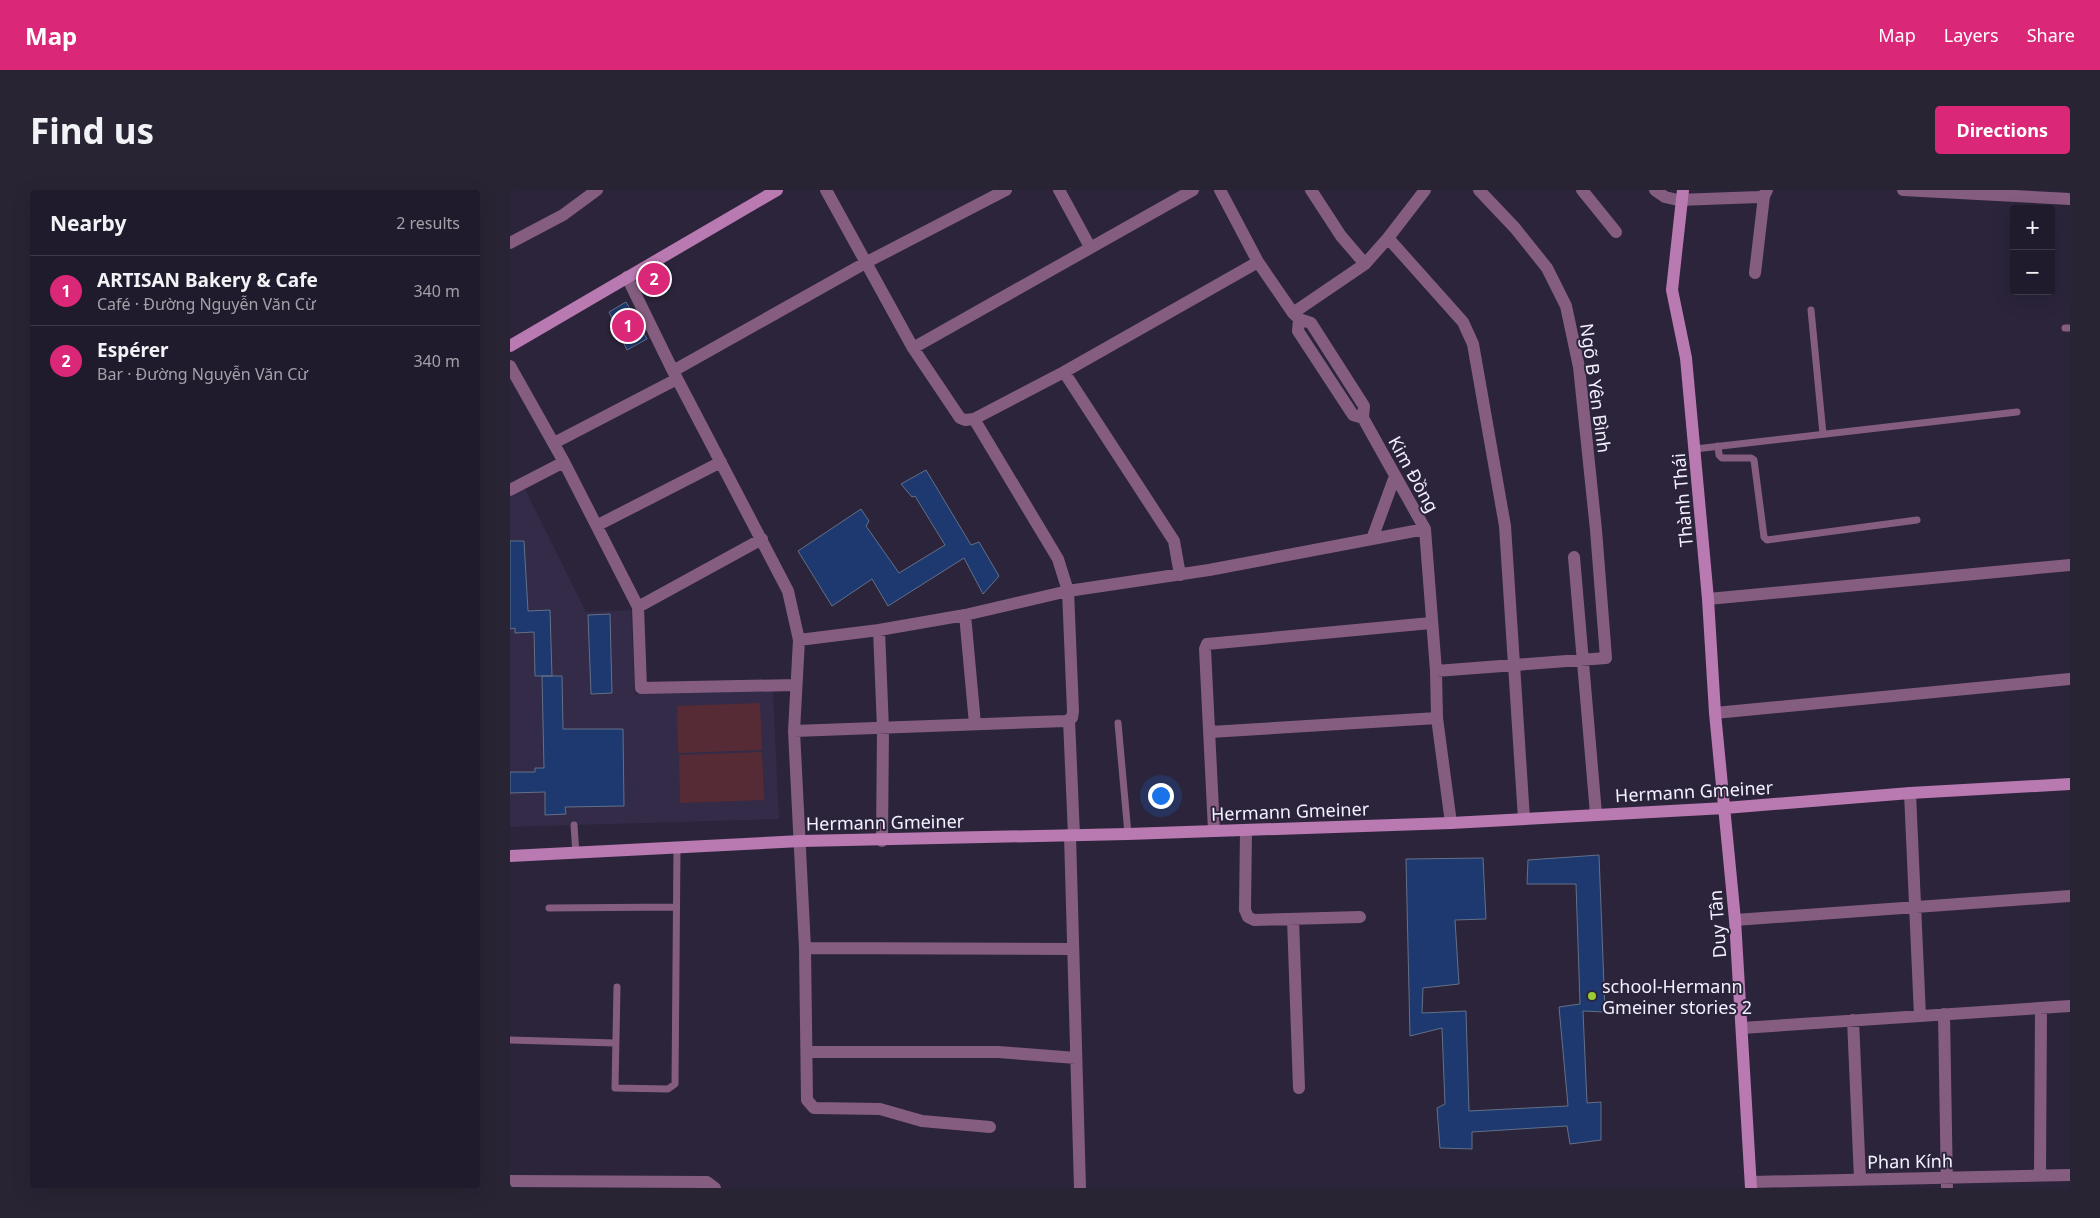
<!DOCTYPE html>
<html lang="en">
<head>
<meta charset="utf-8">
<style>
  :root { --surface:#201b2c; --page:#282434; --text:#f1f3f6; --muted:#a2a1a9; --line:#3d3948; --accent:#db2777 }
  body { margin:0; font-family:"Noto Sans",sans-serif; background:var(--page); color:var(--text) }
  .controls { position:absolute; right:15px; top:15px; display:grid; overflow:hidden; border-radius:5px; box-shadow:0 5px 20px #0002 }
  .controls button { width:45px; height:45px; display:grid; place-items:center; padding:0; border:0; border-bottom:1px solid var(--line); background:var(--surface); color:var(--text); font:25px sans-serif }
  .you { position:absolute; left:650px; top:605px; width:18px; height:18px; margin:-12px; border:4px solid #fff; border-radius:50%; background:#1a73e8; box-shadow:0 0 0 8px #1a73e833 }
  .badge { display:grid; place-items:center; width:32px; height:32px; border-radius:50%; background:var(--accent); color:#fff; font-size:16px; font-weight:700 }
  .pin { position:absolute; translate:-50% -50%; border:2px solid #fff; box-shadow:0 1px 5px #0006 }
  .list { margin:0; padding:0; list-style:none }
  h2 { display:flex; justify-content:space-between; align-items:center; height:65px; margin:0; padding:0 20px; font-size:21px }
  h2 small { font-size:16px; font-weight:400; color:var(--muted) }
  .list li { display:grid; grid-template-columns:32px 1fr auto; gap:15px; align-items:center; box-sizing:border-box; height:70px; padding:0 20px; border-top:1px solid var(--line) }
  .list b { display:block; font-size:19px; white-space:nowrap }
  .list p { margin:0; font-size:16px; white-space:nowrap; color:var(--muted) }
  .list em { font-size:16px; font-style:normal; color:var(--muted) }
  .map { position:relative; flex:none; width:1560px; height:998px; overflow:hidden; border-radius:5px }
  header { display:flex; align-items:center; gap:30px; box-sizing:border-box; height:70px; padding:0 25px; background:var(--accent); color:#fff }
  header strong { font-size:24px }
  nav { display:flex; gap:28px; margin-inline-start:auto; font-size:18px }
  .intro { display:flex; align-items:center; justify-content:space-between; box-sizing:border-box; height:120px; padding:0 30px }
  h1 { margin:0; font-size:35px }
  .button { padding:12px 22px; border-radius:5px; background:var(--accent); color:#fff; font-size:18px; font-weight:700 }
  main { display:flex; gap:30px; padding:0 30px }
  aside { flex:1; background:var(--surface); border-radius:5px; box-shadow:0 5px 20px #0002 }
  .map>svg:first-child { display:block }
  .built { fill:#332b48 }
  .garden { fill:#572b36 }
  .building { fill:#1e3970; stroke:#637088 }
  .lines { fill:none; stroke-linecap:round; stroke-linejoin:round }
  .lane { stroke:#855d80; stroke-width:7 }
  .street { stroke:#855d80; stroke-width:12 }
  .secondary { stroke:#b979b1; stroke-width:12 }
  .poi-dot { fill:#9acb34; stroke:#2b243b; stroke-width:2 }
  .labels { text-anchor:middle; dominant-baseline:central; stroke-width:4; stroke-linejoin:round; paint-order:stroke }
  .street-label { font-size:18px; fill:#f3f0ff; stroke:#2b243b }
  .poi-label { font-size:18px; fill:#f3f0ff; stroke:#2b243b; text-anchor:start }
</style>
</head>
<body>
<header>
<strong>Map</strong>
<nav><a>Map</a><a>Layers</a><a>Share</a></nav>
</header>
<div class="intro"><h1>Find us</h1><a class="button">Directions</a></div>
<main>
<aside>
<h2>Nearby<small>2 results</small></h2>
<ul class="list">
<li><span class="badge">1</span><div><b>ARTISAN Bakery &amp; Cafe</b><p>Café · Đường Nguyễn Văn Cừ</p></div><em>340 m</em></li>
<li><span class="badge">2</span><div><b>Espérer</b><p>Bar · Đường Nguyễn Văn Cừ</p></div><em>340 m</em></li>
</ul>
</aside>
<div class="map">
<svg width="1560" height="998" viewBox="0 0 1560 998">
  <rect width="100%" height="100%" fill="#2b243b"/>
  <path class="built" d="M 15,299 L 76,422 L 121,420 L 125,504 L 263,501 L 269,629 L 0,637 L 0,307 Z"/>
  <path class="garden" d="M 250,513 L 252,560 L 168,563 L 167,516 Z
    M 252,562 L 254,610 L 170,613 L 169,565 Z"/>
  <path class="building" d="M 116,112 L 137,149 L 117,160 L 99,122 Z
    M 416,280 L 461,355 L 469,352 L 489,386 L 473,404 L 454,368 L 378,416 L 362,389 L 322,416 L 288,361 L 351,319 L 359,331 L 356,336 L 389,383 L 435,355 L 405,306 L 402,307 L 391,294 Z
    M 0,351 L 14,351 L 18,421 L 40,420 L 42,486 L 25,486 L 24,442 L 5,443 L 5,438 L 0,439 Z
    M 100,424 L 102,503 L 81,504 L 78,425 Z
    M 32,486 L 52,486 L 53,539 L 113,539 L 114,616 L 55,617 L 56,624 L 35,625 L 35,602 L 0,603 L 0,582 L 25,582 L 25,578 L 34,578 Z
    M 1089,665 L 1095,822 L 1073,821 L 1077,913 L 1091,912 L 1091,950 L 1060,954 L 1057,936 L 962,942 L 962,959 L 930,958 L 927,918 L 935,914 L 932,838 L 900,846 L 896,669 L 973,668 L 976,729 L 945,730 L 949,794 L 913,798 L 912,823 L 956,821 L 959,921 L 1058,916 L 1049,817 L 1070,814 L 1066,694 L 1017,694 L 1018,670 Z"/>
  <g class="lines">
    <path class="lane" d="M 1301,120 L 1313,244
      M 1555,138 L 1560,138
      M 1208,256 L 1209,265 L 1212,268 L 1241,268 L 1244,270 L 1254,347 L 1257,350 L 1407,330
      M 1185,259 L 1507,222
      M 608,533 L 618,644
      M 64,635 L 66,664
      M 39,718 L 166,717
      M 107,797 L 105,898 L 158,899 L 165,894 L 167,658
      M 0,850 L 105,853"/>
    <path class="street" d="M 316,0 L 403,158 L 450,228 L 455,230 L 464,229 L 554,182 L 748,72
      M 549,0 L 580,57
      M 710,0 L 748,72 L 783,123 L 789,129 L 801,133 L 854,216 L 853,228
      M 801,0 L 831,46 L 855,74
      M 1072,0 L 1106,42
      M 1145,0 L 1155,7 L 1168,10 L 1249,7 L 1254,6 L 1257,0
      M 1393,0 L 1560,9
      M 878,48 L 953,132 L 963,154 L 995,336 L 1014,629
      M 0,53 L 53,25 L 87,0
      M 1245,83 L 1254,6
      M 117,87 L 163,181 L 278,401 L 289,450 L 284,541 L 295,758 L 297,910 L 304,918 L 370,919 L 412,931 L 480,937
      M 783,123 L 855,74 L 878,48 L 915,0
      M 789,129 L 788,141 L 843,225 L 853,228 L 915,339 L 926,481 L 927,528 L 941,633
      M 403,158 L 683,0
      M 0,176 L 54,272 L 128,417 L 131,498 L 286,495
      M 163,181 L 357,72 L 496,0
      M 554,182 L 664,351 L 670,385
      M 44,253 L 167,189
      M 0,300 L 54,272
      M 88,335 L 211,272
      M 862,349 L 885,286
      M 1064,367 L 1086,624
      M 1198,409 L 1560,375
      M 128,417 L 252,349
      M 455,425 L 465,534
      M 369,440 L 373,539 L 372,651
      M 289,450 L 369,440 L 455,425 L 558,401 L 699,380 L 915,339
      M 926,481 L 1096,468 L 1086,340 L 1069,177 L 1056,116 L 1037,78 L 1005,38 L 969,0
      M 1205,523 L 1560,489
      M 559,530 L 564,645
      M 284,541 L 556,531 L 562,528 L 563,521 L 558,401 L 548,369 L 464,229
      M 700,542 L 927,528
      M 1400,603 L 1410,826
      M 704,640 L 695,459 L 697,454 L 921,433
      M 736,640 L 735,720 L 738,727 L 744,730 L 850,727
      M 560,645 L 570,998
      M 783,729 L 789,898
      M 1225,730 L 1560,706
      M 295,758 L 563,759
      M 1434,824 L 1437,998
      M 1343,830 L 1350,989
      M 1232,838 L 1560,816
      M 297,862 L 488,862 L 566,868
      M 1530,985 L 1531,818
      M 0,991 L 197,992 L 205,998
      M 1241,992 L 1560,985"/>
    <path class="secondary" d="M 1173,0 L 1162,100 L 1176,168 L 1198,409 L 1205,523 L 1225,730 L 1241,998
      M 0,156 L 267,0
      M 0,666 L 291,651 L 618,644 L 941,633 L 1215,618 L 1400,603 L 1560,594"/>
  </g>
  <circle class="poi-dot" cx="1082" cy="806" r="5"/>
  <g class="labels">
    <g class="street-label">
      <text transform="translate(1086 198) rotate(82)">Ngõ B Yên Bình</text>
      <text transform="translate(904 284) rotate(61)">Kim Đồng</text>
      <text transform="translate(1172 310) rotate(-95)">Thành Thái</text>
      <text transform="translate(1184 601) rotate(-3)">Hermann Gmeiner</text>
      <text transform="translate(780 621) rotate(-2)">Hermann Gmeiner</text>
      <text transform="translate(375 632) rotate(-1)">Hermann Gmeiner</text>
      <text transform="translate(1207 734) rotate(-94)">Duy Tân</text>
      <text transform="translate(1400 971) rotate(-1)">Phan Kính</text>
    </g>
    <g class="poi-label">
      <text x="1092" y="796">school-Hermann<tspan x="1092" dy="21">Gmeiner stories 2</tspan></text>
    </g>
  </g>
</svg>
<div class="controls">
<button>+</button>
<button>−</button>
</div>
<div class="you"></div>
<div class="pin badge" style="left:118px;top:136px">1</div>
<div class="pin badge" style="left:144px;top:89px">2</div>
</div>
</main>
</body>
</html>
